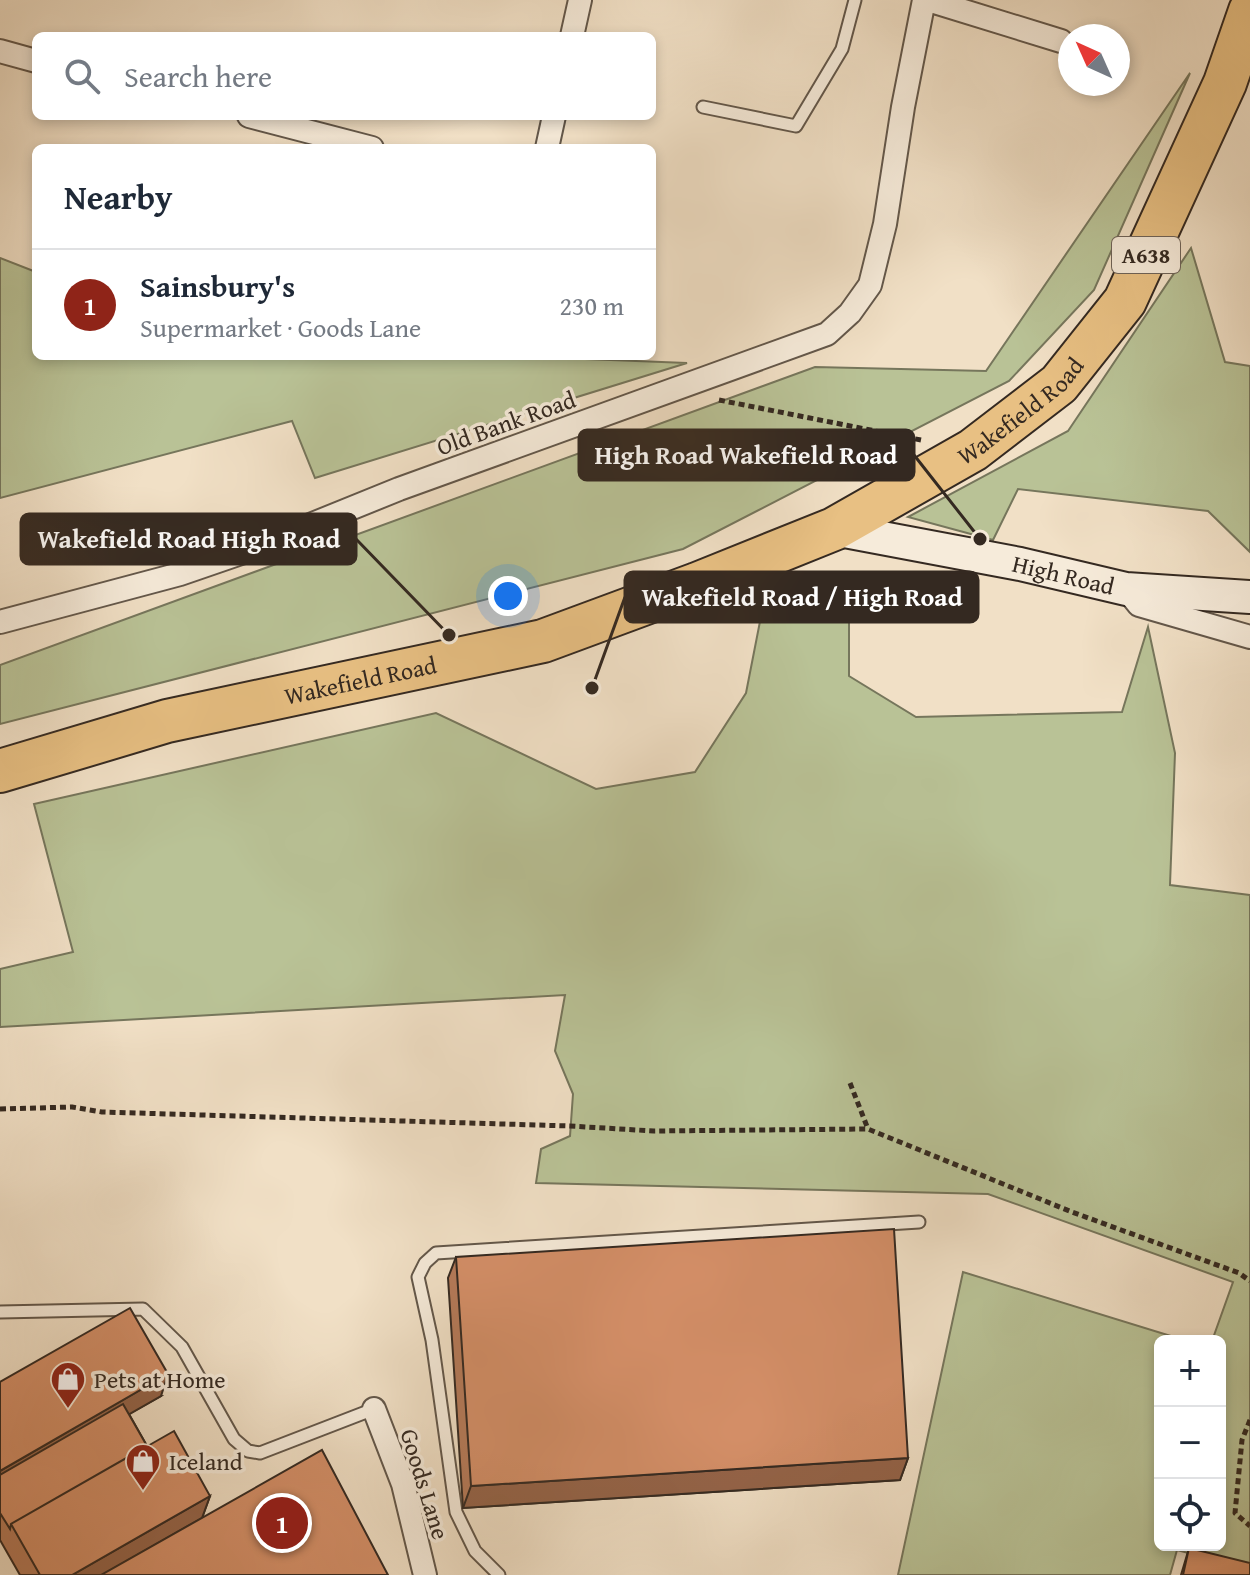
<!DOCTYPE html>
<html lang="en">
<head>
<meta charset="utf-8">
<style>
  :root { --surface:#fff; --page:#f6f6f7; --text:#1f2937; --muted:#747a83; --line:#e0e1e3; --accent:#8f2418 }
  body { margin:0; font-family:"Gentium Book Plus",serif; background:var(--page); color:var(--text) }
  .controls { position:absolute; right:24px; bottom:24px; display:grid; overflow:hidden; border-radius:12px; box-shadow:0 4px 12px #0003 }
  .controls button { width:72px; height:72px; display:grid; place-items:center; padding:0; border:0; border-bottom:2px solid var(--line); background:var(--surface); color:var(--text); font:40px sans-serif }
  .compass { position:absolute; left:1058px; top:24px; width:72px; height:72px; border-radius:50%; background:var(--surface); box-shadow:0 4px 12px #0003; rotate:315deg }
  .you { position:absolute; left:508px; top:596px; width:28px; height:28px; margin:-20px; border:6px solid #fff; border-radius:50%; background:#1a73e8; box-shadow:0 0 0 12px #1a73e833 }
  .badge { display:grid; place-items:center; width:52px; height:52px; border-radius:50%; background:var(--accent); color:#fff; font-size:26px; font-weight:700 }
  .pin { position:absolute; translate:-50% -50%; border:4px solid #fff; box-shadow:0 2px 8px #0006 }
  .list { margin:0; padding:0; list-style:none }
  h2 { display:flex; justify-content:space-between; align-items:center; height:104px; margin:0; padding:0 32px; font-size:34px }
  h2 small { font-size:26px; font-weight:400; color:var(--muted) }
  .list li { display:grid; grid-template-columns:52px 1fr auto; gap:24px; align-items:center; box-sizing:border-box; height:112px; padding:0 32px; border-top:2px solid var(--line) }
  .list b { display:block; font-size:30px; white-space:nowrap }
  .list p { margin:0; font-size:26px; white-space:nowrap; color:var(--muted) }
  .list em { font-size:26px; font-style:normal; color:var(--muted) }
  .icon { flex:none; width:44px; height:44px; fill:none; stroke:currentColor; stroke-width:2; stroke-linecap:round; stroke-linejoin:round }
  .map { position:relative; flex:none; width:1250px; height:1575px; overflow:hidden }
  .search { position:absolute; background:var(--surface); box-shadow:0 4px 12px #0003; left:32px; top:32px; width:624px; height:88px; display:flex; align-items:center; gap:20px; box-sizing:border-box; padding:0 28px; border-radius:12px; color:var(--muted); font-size:30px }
  .panel { position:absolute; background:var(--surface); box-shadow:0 4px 12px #0003; left:32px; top:144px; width:624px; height:216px; border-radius:12px }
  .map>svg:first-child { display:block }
  .green { fill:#b9c296; stroke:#76765c; stroke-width:2 }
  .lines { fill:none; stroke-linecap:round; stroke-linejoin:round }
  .lane-casing { stroke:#63574a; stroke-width:15 }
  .street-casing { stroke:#63574a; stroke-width:26 }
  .secondary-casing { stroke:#342921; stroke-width:36 }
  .highway-casing { stroke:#342921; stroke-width:46 }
  .path { stroke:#342921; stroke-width:5; stroke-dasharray:6 4; stroke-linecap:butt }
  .lane { stroke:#f6ebda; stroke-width:11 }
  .street { stroke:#f6ebda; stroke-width:22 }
  .secondary { stroke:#f6ebda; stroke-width:32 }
  .highway { stroke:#e8c083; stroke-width:42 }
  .wall { fill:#b57a59; stroke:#342921; stroke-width:2 }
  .shaded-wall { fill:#946348; stroke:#342921; stroke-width:2 }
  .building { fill:#d38e67; stroke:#342921; stroke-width:2 }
  .labels { text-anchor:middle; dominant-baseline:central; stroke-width:7; stroke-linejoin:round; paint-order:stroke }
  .shield { fill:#f6ebda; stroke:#6e6358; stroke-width:2 }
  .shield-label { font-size:22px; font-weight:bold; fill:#342921 }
  .street-label { font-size:24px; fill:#342921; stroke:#f6ebda }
  .poi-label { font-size:24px; fill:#342921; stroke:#f6ebda; text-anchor:start }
  .leader { fill:none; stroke:#342921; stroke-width:3 }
  .callout-dot { fill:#342921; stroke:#f6ebda; stroke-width:3 }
  .callout { fill:#342921; stroke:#342921; stroke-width:3 }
  .callout-label { font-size:26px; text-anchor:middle; font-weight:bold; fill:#fff }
</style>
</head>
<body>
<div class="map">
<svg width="1250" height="1575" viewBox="0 0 1250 1575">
  <rect width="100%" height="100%" fill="#f1e0c6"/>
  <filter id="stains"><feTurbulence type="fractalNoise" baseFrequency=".0025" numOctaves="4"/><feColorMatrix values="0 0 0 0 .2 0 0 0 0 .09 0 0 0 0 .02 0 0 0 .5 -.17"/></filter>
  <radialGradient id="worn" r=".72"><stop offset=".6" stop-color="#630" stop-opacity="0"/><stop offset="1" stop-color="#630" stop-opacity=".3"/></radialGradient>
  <path class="green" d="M 1190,73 L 1094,290 L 1009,381 L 683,549 L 0,724 L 0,665 L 815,367 L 986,371 Z
    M 1191,248 L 1225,362 L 1250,366 L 1250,552 L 1208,511 L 1018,489 L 993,540 L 908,517 L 1068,431 Z
    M 0,258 L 36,272 L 36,356 L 509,356 L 687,363 L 315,478 L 292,421 L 0,498 Z
    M 821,575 L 849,587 L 849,676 L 916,717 L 1122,712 L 1148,627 L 1175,753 L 1170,885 L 1250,895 L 1250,1569 L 1177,1550 L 1170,1575 L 898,1575 L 963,1272 L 1187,1341 L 1160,1341 L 1160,1545 L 1220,1545 L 1220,1341 L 1212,1341 L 1233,1282 L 988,1194 L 536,1183 L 541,1149 L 570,1136 L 573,1094 L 555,1051 L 565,995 L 0,1027 L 0,969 L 73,952 L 34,804 L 436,713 L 596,789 L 695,772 L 746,693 L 764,601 Z"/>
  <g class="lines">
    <g class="lane-casing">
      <path id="lane" d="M 703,107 L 796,126 L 842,49 L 855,0
        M 0,1312 L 143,1309 L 182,1347 L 234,1439 L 248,1451 L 260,1453 L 374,1409
        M 499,1575 L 475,1551 L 456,1512 L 432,1340 L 418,1277 L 425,1263 L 436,1253 L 919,1222"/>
    </g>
    <g class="street-casing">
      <path id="street" d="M 928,0 L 1061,41
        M 572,36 L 580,0
        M 0,51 L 36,61
        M 249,116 L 372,148
        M 547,148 L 554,116
        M 1126,589 L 1139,605 L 1250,637
        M 0,622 L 180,574 L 241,553 L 399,489 L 827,334 L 850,313 L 870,285 L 885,224 L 903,107 L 924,0
        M 374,1409 L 403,1484 L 425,1575"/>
    </g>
    <g class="secondary-casing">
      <g id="secondary">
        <path id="s1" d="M 834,529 L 1020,564 L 1126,589 L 1250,597"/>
      </g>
    </g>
    <g class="highway-casing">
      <g id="highway">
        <path id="s2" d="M 0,771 L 167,721 L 543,641 L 697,584 L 834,529 L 973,450 L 1059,384 L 1125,301 L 1225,83 L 1250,11"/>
      </g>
    </g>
    <path class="path" d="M 719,400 L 921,440
      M 850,1083 L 868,1129
      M 0,1109 L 72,1107 L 102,1112 L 570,1126 L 654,1131 L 868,1129 L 1072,1212 L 1239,1273 L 1250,1281
      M 1250,1420 L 1242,1440 L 1235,1513 L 1250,1526"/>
    <use href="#lane" class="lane"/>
    <use href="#street" class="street"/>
    <use href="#secondary" class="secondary"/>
    <use href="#highway" class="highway"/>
  </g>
  <path class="wall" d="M 456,1257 L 908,1458 L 900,1480 L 463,1508 L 448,1278 Z
    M 0,1382 L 161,1396 L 129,1414 L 147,1446 L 210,1496 L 202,1518 L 388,1575 L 20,1575 L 0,1540 Z
    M 1189,1548 L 1250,1575 L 1181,1575 Z"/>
  <path class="shaded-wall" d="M 168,1374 L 161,1396 L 0,1488 L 0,1471 Z
    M 908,1458 L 900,1480 L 463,1508 L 471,1486 Z
    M 210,1496 L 202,1518 L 102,1575 L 72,1575 Z"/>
  <path class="building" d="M 894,1229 L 908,1458 L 471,1486 L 456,1257 Z
    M 130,1308 L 168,1374 L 0,1471 L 0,1382 Z
    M 123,1404 L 147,1446 L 11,1524 L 10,1529 L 0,1513 L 0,1475 Z
    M 174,1431 L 210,1496 L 72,1575 L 40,1575 L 11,1524 Z
    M 322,1450 L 388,1575 L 101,1575 Z
    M 1189,1548 L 1250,1563 L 1250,1575 L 1183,1575 Z"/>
  <defs>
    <g id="shop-pin" transform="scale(1.8)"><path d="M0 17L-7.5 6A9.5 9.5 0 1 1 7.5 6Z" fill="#8f2418" stroke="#f6ebda"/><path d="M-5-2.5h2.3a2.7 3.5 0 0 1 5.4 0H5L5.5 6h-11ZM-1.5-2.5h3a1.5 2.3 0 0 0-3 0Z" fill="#fff"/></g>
  </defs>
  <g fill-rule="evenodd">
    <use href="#shop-pin" x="68" y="1379"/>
    <use href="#shop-pin" x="143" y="1461"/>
  </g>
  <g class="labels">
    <rect class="shield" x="1112" y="237" width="68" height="36" rx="6"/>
    <g class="shield-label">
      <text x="1146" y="255">A638</text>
    </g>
    <g class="street-label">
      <text stroke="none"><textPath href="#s2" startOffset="1092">Wakefield Road</textPath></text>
      <text transform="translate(506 423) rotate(-20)">Old Bank Road</text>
      <text stroke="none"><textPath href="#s1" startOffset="234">High Road</textPath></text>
      <text stroke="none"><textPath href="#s2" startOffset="372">Wakefield Road</textPath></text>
      <text transform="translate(425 1484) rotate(73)">Goods Lane</text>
    </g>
    <g class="poi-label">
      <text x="94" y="1379">Pets at Home</text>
      <text x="169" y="1461">Iceland</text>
    </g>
  </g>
  <path class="leader" d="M980 539L914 455M449 635L356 539M592 688L625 597"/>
  <g class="callout-dot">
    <circle cx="980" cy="539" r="8"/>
    <circle cx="449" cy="635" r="8"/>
    <circle cx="592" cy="688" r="8"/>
  </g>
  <g class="callout">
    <rect x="579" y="430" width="335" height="50" rx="8"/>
    <rect x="21" y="514" width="335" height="50" rx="8"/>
    <rect x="625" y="572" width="353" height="50" rx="8"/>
  </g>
  <g class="callout-label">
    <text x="746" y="464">High Road Wakefield Road</text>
    <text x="189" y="548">Wakefield Road High Road</text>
    <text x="802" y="606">Wakefield Road / High Road</text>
  </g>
  <rect width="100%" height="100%" filter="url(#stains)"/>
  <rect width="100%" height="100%" fill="url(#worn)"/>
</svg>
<div class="controls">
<button>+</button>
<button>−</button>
<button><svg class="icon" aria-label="locate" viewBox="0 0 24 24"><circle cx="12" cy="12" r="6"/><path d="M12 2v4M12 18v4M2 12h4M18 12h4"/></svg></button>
</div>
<svg class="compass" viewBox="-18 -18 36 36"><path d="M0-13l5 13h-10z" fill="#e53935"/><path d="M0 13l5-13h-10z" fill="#747a83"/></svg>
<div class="you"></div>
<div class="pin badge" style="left:282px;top:1523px">1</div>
<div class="search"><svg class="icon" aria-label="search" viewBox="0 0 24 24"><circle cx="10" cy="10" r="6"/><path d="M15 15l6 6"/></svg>Search here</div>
<section class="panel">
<h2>Nearby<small></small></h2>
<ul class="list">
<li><span class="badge">1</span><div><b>Sainsbury's</b><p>Supermarket · Goods Lane</p></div><em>230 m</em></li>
</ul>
</section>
</div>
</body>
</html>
